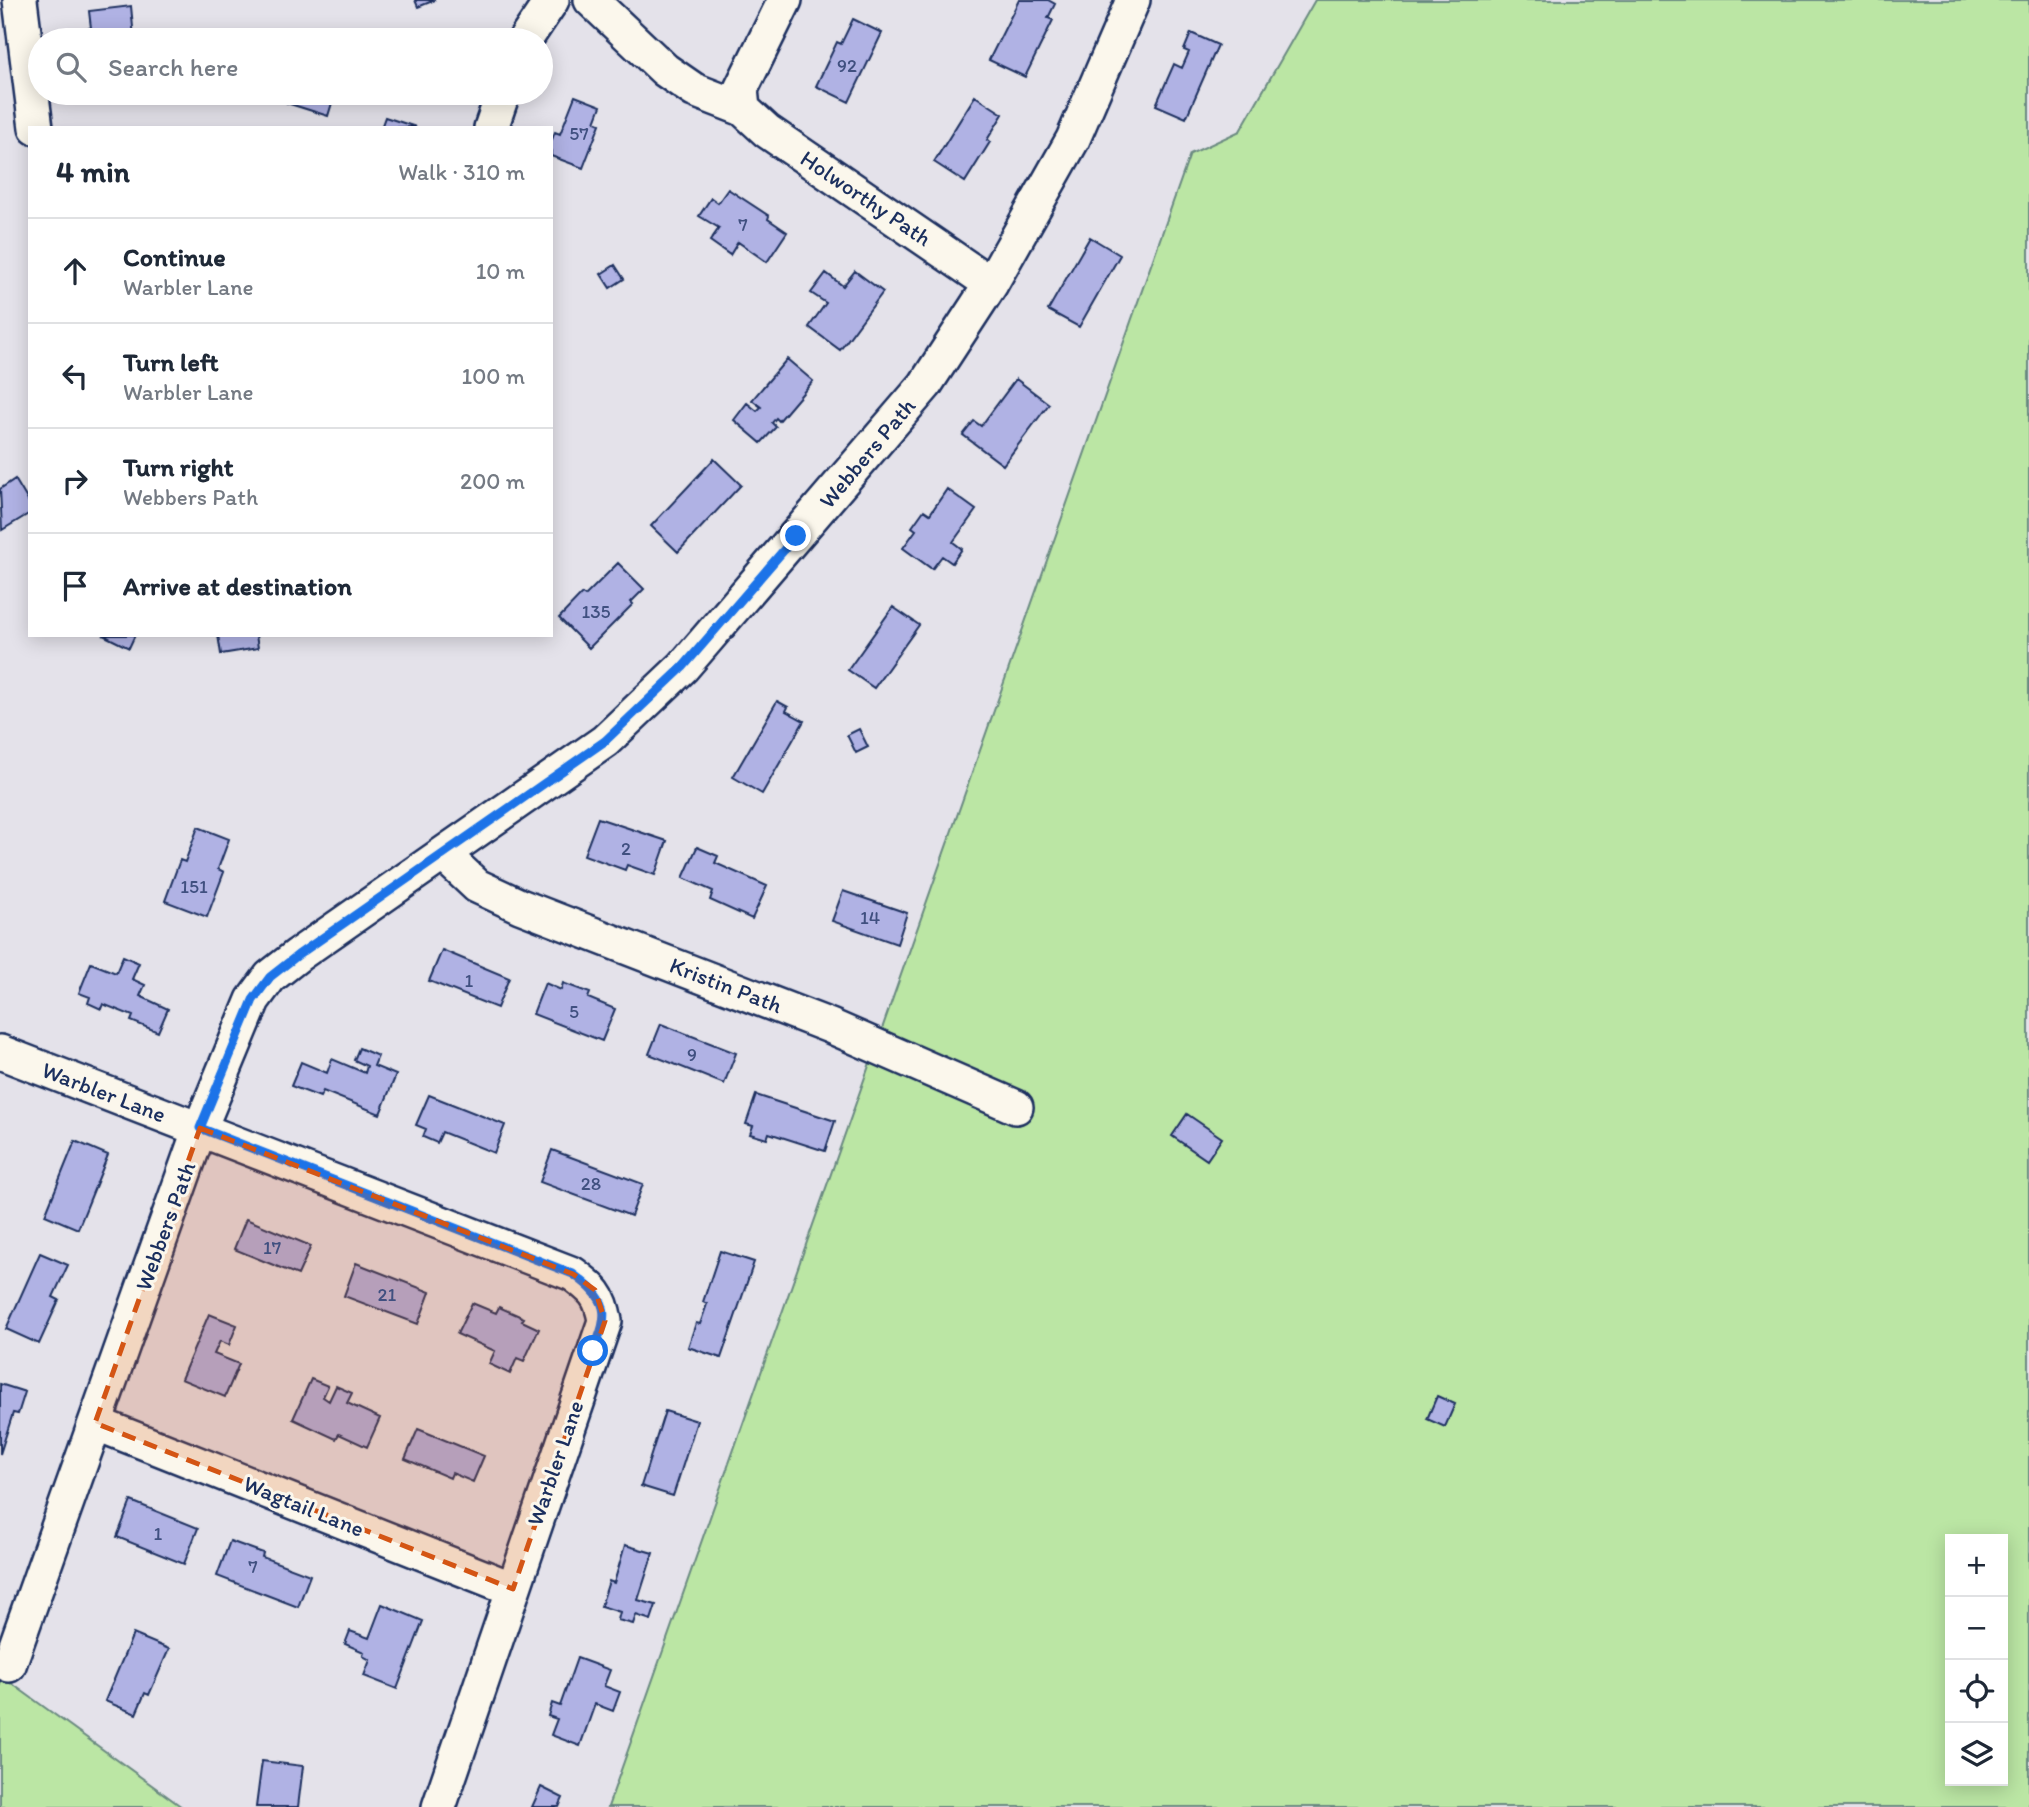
<!DOCTYPE html>
<html lang="en">
<head>
<meta charset="utf-8">
<style>
  :root { --surface:#fff; --page:#f2f2f3; --text:#1f2937; --muted:#747a83; --line:#e0e1e3 }
  body { margin:0; font-family:Itim,sans-serif; background:var(--page); color:var(--text) }
  .controls { position:absolute; right:21px; bottom:21px; display:grid; overflow:hidden; border-radius:0px; box-shadow:0 4px 18px #0003 }
  .controls button { width:63px; height:63px; display:grid; place-items:center; padding:0; border:0; border-bottom:2px solid var(--line); background:var(--surface); color:var(--text); font:35px sans-serif }
  .stop { position:absolute; width:21px; height:21px; margin:-16px; border:5px solid #1a73e8; border-radius:50%; background:#fff }
  .stop.end { background:#1a73e8; border-color:#fff; box-shadow:0 2px 7px #0008 }
  .list { margin:0; padding:0; list-style:none }
  h2 { display:flex; justify-content:space-between; align-items:center; height:91px; margin:0; padding:0 28px; font-size:30px }
  h2 small { font-size:23px; font-weight:400; color:var(--muted) }
  .list li { display:grid; grid-template-columns:46px 1fr auto; gap:21px; align-items:center; box-sizing:border-box; height:105px; padding:0 28px; border-top:2px solid var(--line) }
  .list b { display:block; font-size:26px; white-space:nowrap }
  .list p { margin:0; font-size:23px; white-space:nowrap; color:var(--muted) }
  .list em { font-size:23px; font-style:normal; color:var(--muted) }
  .icon { flex:none; width:38px; height:38px; fill:none; stroke:currentColor; stroke-width:2; stroke-linecap:round; stroke-linejoin:round }
  .map { position:relative; flex:none; width:2029px; height:1807px; overflow:hidden }
  .search { position:absolute; background:var(--surface); box-shadow:0 4px 18px #0003; left:28px; top:28px; width:525px; height:77px; display:flex; align-items:center; gap:18px; box-sizing:border-box; padding:0 24px; border-radius:38px; color:var(--muted); font-size:26px }
  .panel { position:absolute; background:var(--surface); box-shadow:0 4px 18px #0003; left:28px; top:126px; width:525px; height:511px; border-radius:0px }
  .map>svg:first-child { display:block }
  .green { fill:#bbe6a4; stroke:#6b8a81; stroke-width:2; fill-rule:evenodd }
  .building { fill:#b0b2e4; stroke:#1b2f5e; stroke-width:2 }
  .lines { fill:none; stroke-linecap:round; stroke-linejoin:round }
  .street-casing { stroke:#1b2f5e; stroke-width:38 }
  .street { stroke:#fbf7ec; stroke-width:33 }
  .route { stroke:#1a73e8; stroke-width:9 }
  .marked { fill:#d45514; fill-opacity:0.2; stroke:#d45514; stroke-width:5; stroke-dasharray:14 9; stroke-linejoin:round }
  .labels { text-anchor:middle; dominant-baseline:central; stroke-width:6; stroke-linejoin:round; paint-order:stroke }
  .number-label { font-size:19px; fill:#405080 }
  .street-label { font-size:23px; fill:#1b2f5e; stroke:#fbf7ec }
</style>
</head>
<body>
<div class="map">
<svg width="2029" height="1807" viewBox="0 0 2029 1807">
  <rect width="100%" height="100%" fill="#e4e2ea"/>
  <filter id="ink" filterUnits="userSpaceOnUse"><feTurbulence type="fractalNoise" baseFrequency=".0143" numOctaves="2"/><feDisplacementMap in="SourceGraphic" scale="14" xChannelSelector="R" yChannelSelector="G"/><feConvolveMatrix kernelMatrix="1 2 1 2 8 2 1 2 1" color-interpolation-filters="sRGB"/></filter>
  <g filter="url(#ink)">
    <path class="green" d="M 1315,0 L 2029,0 L 2029,1807 L 608,1807 L 1190,154 L 1240,131 ZM 1950,1539 L 2003,1539 L 2003,1781 L 1950,1781 Z
      M 0,1675 L 182,1807 L 0,1807 Z"/>
    <path class="building" d="M 415,0 L 435,0 L 418,7 Z
      M 1019,0 L 1048,0 L 1055,4 L 1048,18 L 1053,20 L 1025,77 L 989,60 Z
      M 131,6 L 134,38 L 128,40 L 83,40 L 81,29 L 91,28 L 89,11 Z
      M 853,19 L 882,33 L 849,102 L 816,86 L 837,42 L 841,44 Z
      M 1191,33 L 1218,45 L 1186,118 L 1156,105 L 1174,64 L 1182,68 L 1189,52 L 1184,50 Z
      M 291,93 L 335,93 L 328,116 L 287,103 Z
      M 575,96 L 601,106 L 595,122 L 600,124 L 583,168 L 551,156 L 551,142 L 555,132 L 560,134 Z
      M 975,96 L 1003,114 L 987,140 L 990,142 L 965,182 L 934,162 Z
      M 385,117 L 416,127 L 381,128 Z
      M 728,189 L 769,216 L 768,219 L 787,232 L 767,262 L 738,242 L 730,255 L 710,241 L 719,228 L 699,216 L 711,198 L 718,203 Z
      M 1090,237 L 1120,255 L 1079,327 L 1048,310 Z
      M 615,265 L 624,279 L 610,288 L 601,274 Z
      M 855,271 L 883,292 L 840,350 L 809,327 L 826,303 L 811,293 L 826,273 L 843,286 Z
      M 787,359 L 813,381 L 779,421 L 776,418 L 772,423 L 776,427 L 761,443 L 734,420 L 747,403 L 757,411 L 761,407 L 752,400 Z
      M 1016,379 L 1049,404 L 1003,465 L 963,435 L 974,421 L 981,426 Z
      M 714,459 L 741,485 L 678,552 L 651,526 Z
      M 15,479 L 30,504 L 30,513 L 2,530 L 0,489 Z
      M 947,489 L 976,510 L 953,542 L 962,549 L 952,563 L 942,556 L 932,569 L 903,548 L 916,530 L 912,527 L 924,510 L 930,514 Z
      M 618,563 L 644,589 L 631,602 L 633,604 L 589,648 L 559,618 L 582,594 L 585,596 Z
      M 893,607 L 919,625 L 874,688 L 848,670 Z
      M 103,635 L 135,635 L 129,648 Z
      M 218,635 L 256,635 L 258,648 L 221,654 Z
      M 777,701 L 788,707 L 786,711 L 804,721 L 762,794 L 733,777 Z
      M 859,729 L 868,747 L 856,753 L 847,735 Z
      M 598,818 L 667,841 L 655,875 L 627,865 L 625,870 L 584,855 Z
      M 198,827 L 229,839 L 218,869 L 224,872 L 207,917 L 165,901 L 180,860 L 185,862 Z
      M 697,847 L 718,856 L 715,863 L 767,886 L 752,919 L 710,900 L 713,891 L 683,878 Z
      M 843,891 L 907,913 L 897,944 L 832,921 Z
      M 442,950 L 509,978 L 497,1008 L 429,981 Z
      M 123,956 L 139,963 L 132,979 L 145,985 L 140,996 L 168,1009 L 158,1032 L 131,1021 L 133,1016 L 103,1004 L 101,1009 L 88,1003 L 90,997 L 79,993 L 91,963 L 116,973 Z
      M 545,983 L 561,990 L 563,983 L 590,993 L 588,998 L 615,1009 L 602,1041 L 533,1014 Z
      M 661,1024 L 736,1053 L 724,1084 L 649,1054 Z
      M 359,1048 L 378,1056 L 374,1066 L 396,1075 L 380,1114 L 323,1091 L 320,1097 L 291,1086 L 301,1062 L 327,1073 L 332,1059 L 365,1073 L 367,1066 L 354,1060 Z
      M 429,1095 L 505,1125 L 494,1153 L 442,1132 L 437,1143 L 423,1137 L 426,1129 L 416,1125 Z
      M 756,1095 L 835,1121 L 825,1151 L 769,1133 L 767,1139 L 750,1134 L 753,1126 L 746,1124 Z
      M 1187,1114 L 1222,1138 L 1207,1160 L 1172,1136 Z
      M 75,1141 L 108,1155 L 78,1229 L 45,1215 Z
      M 552,1150 L 643,1184 L 631,1216 L 540,1182 Z
      M 246,1219 L 311,1246 L 298,1275 L 234,1249 Z
      M 720,1251 L 754,1262 L 721,1358 L 688,1347 L 696,1323 L 700,1324 L 707,1304 L 703,1302 Z
      M 40,1253 L 68,1265 L 53,1297 L 59,1300 L 39,1344 L 6,1329 Z
      M 356,1263 L 430,1292 L 418,1324 L 344,1296 Z
      M 472,1303 L 496,1313 L 499,1307 L 524,1318 L 522,1321 L 539,1329 L 524,1361 L 517,1358 L 510,1374 L 489,1364 L 495,1351 L 457,1334 Z
      M 209,1314 L 237,1325 L 229,1345 L 220,1341 L 214,1354 L 239,1364 L 225,1397 L 181,1379 Z
      M 311,1379 L 328,1386 L 323,1397 L 329,1401 L 336,1386 L 352,1393 L 347,1403 L 380,1418 L 367,1447 L 339,1434 L 336,1439 L 293,1419 Z
      M 0,1384 L 25,1392 L 18,1414 L 13,1413 L 0,1454 Z
      M 1437,1396 L 1455,1404 L 1445,1427 L 1427,1419 Z
      M 665,1411 L 697,1421 L 673,1496 L 641,1486 Z
      M 418,1429 L 484,1456 L 473,1482 L 452,1473 L 450,1478 L 405,1459 Z
      M 131,1501 L 198,1528 L 184,1564 L 117,1537 Z
      M 230,1541 L 263,1553 L 262,1557 L 310,1575 L 298,1607 L 217,1576 Z
      M 625,1545 L 653,1553 L 638,1600 L 656,1605 L 651,1620 L 636,1615 L 633,1624 L 618,1620 L 620,1612 L 601,1606 L 609,1581 L 614,1583 Z
      M 382,1604 L 423,1621 L 397,1689 L 364,1676 L 370,1660 L 363,1656 L 364,1652 L 345,1644 L 350,1631 L 369,1638 Z
      M 133,1634 L 169,1649 L 149,1695 L 145,1693 L 136,1714 L 105,1701 Z
      M 577,1658 L 610,1670 L 604,1686 L 620,1692 L 613,1711 L 595,1704 L 580,1746 L 551,1735 L 557,1719 L 548,1716 L 552,1703 L 560,1706 Z
      M 262,1761 L 303,1766 L 298,1807 L 256,1807 Z
      M 541,1787 L 563,1798 L 559,1807 L 532,1807 Z"/>
    <g class="lines">
      <g class="street-casing">
        <path id="street" d="M 20,0 L 36,128
          M 591,0 L 665,70 L 694,90 L 743,109 L 767,131 L 991,284
          M 525,40 L 552,0
          M 743,109 L 741,89 L 785,0
          M 491,128 L 503,93
          M 443,854 L 477,886 L 520,906 L 830,1026 L 1016,1107
          M 0,1052 L 573,1274 C 593,1289 601,1295 605,1321 L 439,1807
          M 95,1423 L 513,1589
          M 9,1665 L 200,1128 L 253,1000 L 270,977 L 298,955 L 605,741 L 683,667 L 925,385 L 991,284 L 1073,139 L 1133,0"/>
      </g>
      <use href="#street" class="street"/>
    </g>
  </g>
  <g class="lines" filter="url(#ink)">
    <path class="route" d="M 593,1351 C 611,1311 608,1300 573,1274 L 200,1128 L 253,1000 L 270,977 L 298,955 L 605,741 L 683,667 L 796,536"/>
  </g>
  <path class="marked" d="M 200,1128 L 573,1274 L 595,1290 L 605,1321 L 513,1589 L 95,1423 Z"/>
  <g class="labels">
    <g class="number-label">
      <text x="847" y="65">92</text>
      <text x="579" y="133">57</text>
      <text x="743" y="224">7</text>
      <text x="596" y="611">135</text>
      <text x="626" y="848">2</text>
      <text x="194" y="886">151</text>
      <text x="870" y="917">14</text>
      <text x="469" y="980">1</text>
      <text x="574" y="1011">5</text>
      <text x="692" y="1054">9</text>
      <text x="591" y="1183">28</text>
      <text x="272" y="1247">17</text>
      <text x="387" y="1294">21</text>
      <text x="158" y="1533">1</text>
      <text x="253" y="1566">7</text>
    </g>
    <g class="street-label">
      <text transform="translate(866 198) rotate(34)">Holworthy Path</text>
      <text transform="translate(867 453) rotate(-50)">Webbers Path</text>
      <text transform="translate(726 985) rotate(21)">Kristin Path</text>
      <text transform="translate(104 1092) rotate(21)">Warbler Lane</text>
      <text transform="translate(165 1226) rotate(-70)">Webbers Path</text>
      <text transform="translate(555 1463) rotate(-71)">Warbler Lane</text>
      <text transform="translate(304 1506) rotate(22)">Wagtail Lane</text>
    </g>
  </g>
</svg>
<div class="controls">
<button>+</button>
<button>−</button>
<button><svg class="icon" aria-label="locate" viewBox="0 0 24 24"><circle cx="12" cy="12" r="6"/><path d="M12 2v4M12 18v4M2 12h4M18 12h4"/></svg></button>
<button><svg class="icon" aria-label="layers" viewBox="0 0 24 24"><path d="M12 4l9 5-9 5-9-5zM3 14l9 5 9-5"/></svg></button>
</div>
<div class="stop" style="left:593px;top:1351px"></div>
<div class="stop end" style="left:796px;top:536px"></div>
<div class="search"><svg class="icon" aria-label="search" viewBox="0 0 24 24"><circle cx="10" cy="10" r="6"/><path d="M15 15l6 6"/></svg>Search here</div>
<section class="panel">
<h2>4 min<small>Walk · 310 m</small></h2>
<ul class="list">
<li><svg class="icon" aria-label="ahead" viewBox="0 0 24 24"><path d="M12 20V5M6 11l6-6 6 6"/></svg><div><b>Continue</b><p>Warbler Lane</p></div><em>10 m</em></li>
<li><svg class="icon" aria-label="left" viewBox="0 0 24 24"><path d="M17 20v-9H6M10 6l-5 5 5 5"/></svg><div><b>Turn left</b><p>Warbler Lane</p></div><em>100 m</em></li>
<li><svg class="icon" aria-label="right" viewBox="0 0 24 24"><path d="M7 20v-9h11M14 6l5 5-5 5"/></svg><div><b>Turn right</b><p>Webbers Path</p></div><em>200 m</em></li>
<li><svg class="icon" aria-label="arrive" viewBox="0 0 24 24"><path d="M6 21V4h12l-3 4 3 4H6"/></svg><div><b>Arrive at destination</b></div></li>
</ul>
</section>
</div>
</body>
</html>
